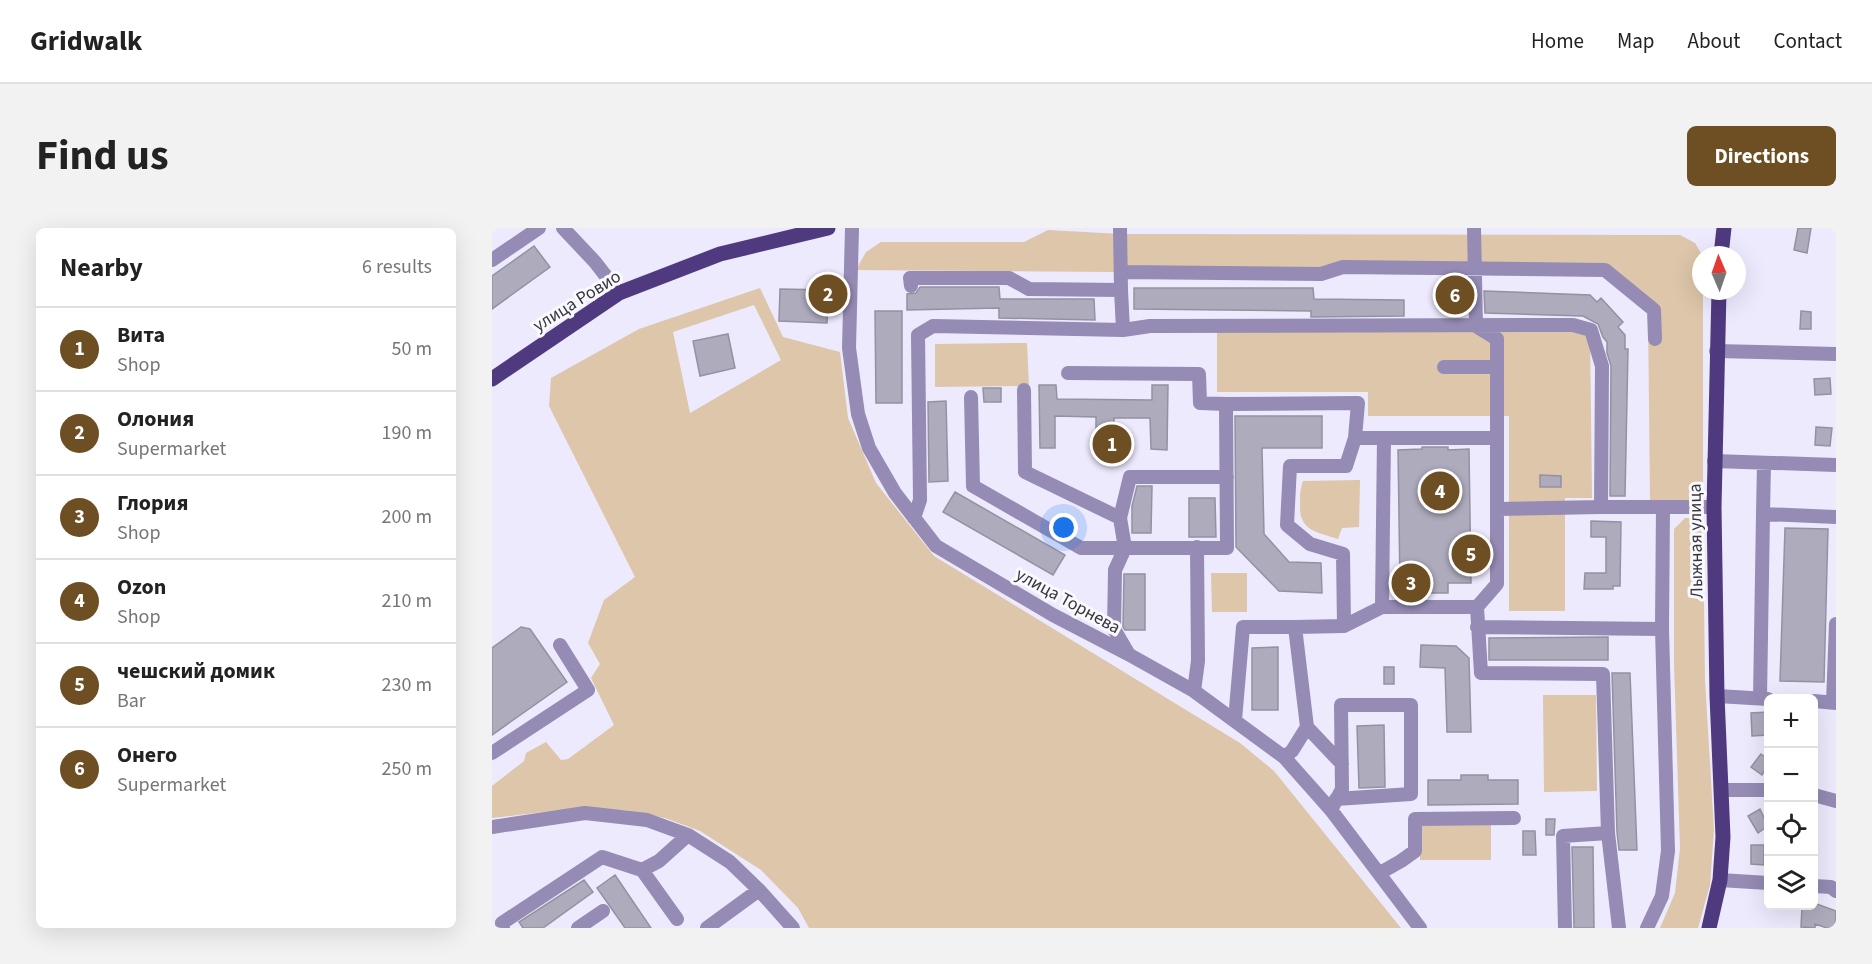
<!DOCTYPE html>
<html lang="en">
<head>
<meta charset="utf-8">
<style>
  :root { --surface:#fff; --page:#f2f2f2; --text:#222; --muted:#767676; --line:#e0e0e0; --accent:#6e4f24 }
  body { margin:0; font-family:"Source Sans 3",sans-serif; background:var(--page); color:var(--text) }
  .controls { position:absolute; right:18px; bottom:18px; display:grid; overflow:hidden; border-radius:9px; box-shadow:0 6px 24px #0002 }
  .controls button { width:54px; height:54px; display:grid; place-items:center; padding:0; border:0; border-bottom:2px solid var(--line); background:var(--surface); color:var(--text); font:30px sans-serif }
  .compass { position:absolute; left:1200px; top:18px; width:54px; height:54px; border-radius:50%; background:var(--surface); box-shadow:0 6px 24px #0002; rotate:358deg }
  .you { position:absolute; left:572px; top:300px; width:21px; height:21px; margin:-15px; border:4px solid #fff; border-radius:50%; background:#1a73e8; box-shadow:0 0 0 9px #1a73e833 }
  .badge { display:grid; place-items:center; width:39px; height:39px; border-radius:50%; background:var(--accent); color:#fff; font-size:20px; font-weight:700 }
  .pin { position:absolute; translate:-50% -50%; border:3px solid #fff; box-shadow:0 2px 6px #0006 }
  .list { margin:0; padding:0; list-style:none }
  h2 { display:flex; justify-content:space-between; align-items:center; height:78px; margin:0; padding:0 24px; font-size:26px }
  h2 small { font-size:20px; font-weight:400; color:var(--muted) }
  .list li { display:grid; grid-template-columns:39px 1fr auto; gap:18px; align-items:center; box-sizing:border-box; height:84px; padding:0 24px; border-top:2px solid var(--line) }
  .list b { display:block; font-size:22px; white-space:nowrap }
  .list p { margin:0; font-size:20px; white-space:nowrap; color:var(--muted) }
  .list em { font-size:20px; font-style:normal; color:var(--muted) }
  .icon { flex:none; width:33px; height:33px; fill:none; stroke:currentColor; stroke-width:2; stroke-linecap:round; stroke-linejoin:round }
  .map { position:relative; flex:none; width:1344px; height:700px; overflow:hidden; border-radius:9px }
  header { display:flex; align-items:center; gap:36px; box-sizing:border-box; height:84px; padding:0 30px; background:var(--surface); border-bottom:2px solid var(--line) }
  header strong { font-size:28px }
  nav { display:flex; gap:33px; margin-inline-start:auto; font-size:21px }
  .intro { display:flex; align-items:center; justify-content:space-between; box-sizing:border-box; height:144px; padding:0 36px }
  h1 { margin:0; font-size:42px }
  .button { padding:15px 27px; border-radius:9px; background:var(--accent); color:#fff; font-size:21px; font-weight:700 }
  main { display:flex; gap:36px; padding:0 36px }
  aside { flex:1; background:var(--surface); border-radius:9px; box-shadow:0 6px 24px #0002 }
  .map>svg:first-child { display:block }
  .green { fill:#ddc6a9; fill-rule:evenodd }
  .building { fill:#aeabbd; stroke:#9491a2; stroke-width:1.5 }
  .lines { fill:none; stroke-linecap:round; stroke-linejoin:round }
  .minor { stroke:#958bb4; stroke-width:14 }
  .major { stroke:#4f3a80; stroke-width:15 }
  .labels { text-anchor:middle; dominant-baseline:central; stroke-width:6; stroke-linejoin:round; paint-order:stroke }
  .street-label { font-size:18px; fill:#37353c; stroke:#faf9fd }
</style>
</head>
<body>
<header>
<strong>Gridwalk</strong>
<nav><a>Home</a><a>Map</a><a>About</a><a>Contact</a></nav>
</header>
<div class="intro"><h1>Find us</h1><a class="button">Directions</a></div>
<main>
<aside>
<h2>Nearby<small>6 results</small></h2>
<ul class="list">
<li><span class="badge">1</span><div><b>Вита</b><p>Shop</p></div><em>50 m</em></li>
<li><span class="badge">2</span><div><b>Олония</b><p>Supermarket</p></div><em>190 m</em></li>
<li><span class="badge">3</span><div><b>Глория</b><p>Shop</p></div><em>200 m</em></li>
<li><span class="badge">4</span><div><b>Ozon</b><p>Shop</p></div><em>210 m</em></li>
<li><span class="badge">5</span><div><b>чешский домик</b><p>Bar</p></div><em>230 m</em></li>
<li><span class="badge">6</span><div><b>Онего</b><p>Supermarket</p></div><em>250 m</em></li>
</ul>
</aside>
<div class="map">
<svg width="1344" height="700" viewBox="0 0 1344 700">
  <rect width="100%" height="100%" fill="#edeafd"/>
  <path class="green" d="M 556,2 L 629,6 L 1188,7 L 1203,15 L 1210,27 L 1209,27 L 1209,63 L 1211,63 L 1211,262 L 1205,272 L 1158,273 L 1156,85 L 1112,48 L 364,42 L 374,24 L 389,14 L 532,14 Z
    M 268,60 L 291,109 L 348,124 L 356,190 L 384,255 L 442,328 L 748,515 L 782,543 L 909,700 L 317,700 L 306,680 L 269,642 L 208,603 L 173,590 L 131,582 L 77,581 L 0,590 L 0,558 L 32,533 L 34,525 L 54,514 L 69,532 L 76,531 L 122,497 L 99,450 L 108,436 L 96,415 L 112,372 L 143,349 L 57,178 L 59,150 L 147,101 ZM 262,77 L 289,132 L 198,185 L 181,104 Z
    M 725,102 L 1098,103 L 1100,270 L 1073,270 L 1073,383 L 1017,383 L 1017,188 L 876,188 L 876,164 L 725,164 Z
    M 535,115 L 537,158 L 443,159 L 443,116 Z
    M 868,252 L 867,299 L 850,300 L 846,311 C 825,304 807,303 808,277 C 808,268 808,261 811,253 Z
    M 1193,290 L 1204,290 L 1211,300 L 1213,452 L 1222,602 L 1218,657 L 1206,700 L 1168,700 L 1183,665 L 1188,620 L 1182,436 L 1182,301 Z
    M 719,345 L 755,345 L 755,384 L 720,384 Z
    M 1051,467 L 1104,467 L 1105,563 L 1052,564 Z
    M 928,597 L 999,597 L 999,632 L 928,632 Z"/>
  <path class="building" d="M 1306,0 L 1319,0 L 1315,25 L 1302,22 Z
    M 42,18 L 58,39 L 0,81 L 0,48 Z
    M 428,59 L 507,59 L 508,71 L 602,71 L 603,92 L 507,90 L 507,80 L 415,82 L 415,66 L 424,65 Z
    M 956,59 L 970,59 L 970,75 L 956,75 Z
    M 642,60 L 821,60 L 822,71 L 912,72 L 912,88 L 819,89 L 819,83 L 642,81 Z
    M 288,61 L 336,62 L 335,95 L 287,93 Z
    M 992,63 L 1098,67 L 1105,74 L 1109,70 L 1131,94 L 1126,99 L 1133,107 L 1133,121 L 1136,121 L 1133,268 L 1118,268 L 1119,138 L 1115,125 L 1115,114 L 1111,109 L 1106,96 L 1091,88 L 993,85 Z
    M 383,83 L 410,83 L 410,175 L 384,175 Z
    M 1309,83 L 1319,84 L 1319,101 L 1308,101 Z
    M 236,106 L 243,140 L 208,148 L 201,113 Z
    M 1338,150 L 1339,166 L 1323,167 L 1322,151 Z
    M 547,157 L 564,157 L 565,171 L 660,172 L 660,157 L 676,157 L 675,222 L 659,221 L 658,190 L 622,190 L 621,221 L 604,220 L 604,189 L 563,188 L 563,220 L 548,220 Z
    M 491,160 L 509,160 L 509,174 L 492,174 Z
    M 454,173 L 456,253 L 437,254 L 436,174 Z
    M 743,188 L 830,188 L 830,220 L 770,220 L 772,306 L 797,334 L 829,335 L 830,365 L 787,363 L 744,319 Z
    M 1324,199 L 1340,200 L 1338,218 L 1323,217 Z
    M 930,219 L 956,219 L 956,222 L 977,221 L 979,355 L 956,355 L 956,365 L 931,365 L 931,355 L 908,355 L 906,222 L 930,221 Z
    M 1048,247 L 1069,248 L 1069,259 L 1048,259 Z
    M 645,258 L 660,258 L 659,305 L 640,305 L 640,278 Z
    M 463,264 L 573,327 L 561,347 L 451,284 Z
    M 697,270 L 723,270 L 724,309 L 697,309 Z
    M 1099,293 L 1129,294 L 1128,358 L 1121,358 L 1121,361 L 1092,361 L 1093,345 L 1114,345 L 1114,309 L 1099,309 Z
    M 1293,300 L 1336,301 L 1332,454 L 1288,453 Z
    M 632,346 L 653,346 L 653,402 L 633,402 L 631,399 Z
    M 29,399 L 38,401 L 75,454 L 0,507 L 0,420 Z
    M 1116,409 L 1116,432 L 997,432 L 997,410 Z
    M 929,417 L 964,418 L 977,430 L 979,504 L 955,504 L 953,440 L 928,439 Z
    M 786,419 L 786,482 L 760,482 L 760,420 Z
    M 892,439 L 902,439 L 902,456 L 892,456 Z
    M 1120,445 L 1138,445 L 1145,622 L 1127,622 L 1125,604 Z
    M 1276,484 L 1276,507 L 1260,508 L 1259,485 Z
    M 892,497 L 893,559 L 867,560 L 865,498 Z
    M 1269,526 L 1276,531 L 1276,537 L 1270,547 L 1259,539 Z
    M 969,547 L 996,547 L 996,552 L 1026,552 L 1026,576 L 936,577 L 936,552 L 969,552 Z
    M 1268,581 L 1276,598 L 1266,605 L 1256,588 Z
    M 1054,591 L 1063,591 L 1062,607 L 1054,607 Z
    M 1031,603 L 1043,603 L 1044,627 L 1031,627 Z
    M 1259,617 L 1272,617 L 1272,637 L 1259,636 Z
    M 1080,619 L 1101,619 L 1102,700 L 1082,700 Z
    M 123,647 L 159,700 L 133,700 L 117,677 L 105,660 Z
    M 92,652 L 101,664 L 51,700 L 31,700 L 27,694 Z
    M 1322,675 L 1344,683 L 1343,700 L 1335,700 L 1323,696 L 1323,700 L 1309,699 L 1310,678 L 1322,678 Z"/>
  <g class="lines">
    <path class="minor" d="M 71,0 L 103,34 L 127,65
      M 360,0 L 357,120 L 366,186 L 377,220 L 403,265 L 444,318 L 561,387 L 636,426 L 702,463 L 792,529 L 839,582 L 928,700
      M 982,0 L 984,98 L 1005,111 L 1005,356 L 985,379 L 989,445 L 1111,446 L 1116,605 L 1071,608 L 1073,700
      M 0,32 L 47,0
      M 629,44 L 829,46 L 851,39 L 1113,42 L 1162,82 L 1163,111
      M 419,58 L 418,50 L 517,50 L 537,61 L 629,62 L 628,0
      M 629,62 L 631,102
      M 1224,123 L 1344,126
      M 952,139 L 1004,139
      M 576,145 L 707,146 L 708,175 L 734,176
      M 532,162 L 533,244 L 628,290
      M 479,169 L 481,258 L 589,320 L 633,320 L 628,290 L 638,249 L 735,249
      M 863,210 L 1004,210
      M 1222,233 L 1344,237
      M 1005,281 L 1109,279
      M 1271,286 L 1272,235
      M 422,290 L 428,272 L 426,107 L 441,98 L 631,102 L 658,98 L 1081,97 L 1099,102 L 1110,138 L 1109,279 L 1222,279
      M 890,379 L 892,210
      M 985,399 L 1170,401
      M 636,425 L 622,401 L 623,342 L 633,320 L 735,320 L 734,176 L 866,175 L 863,210 L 854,238 L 798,238 L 795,297 L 818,316 L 851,326 L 852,398
      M 702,463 L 706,433 L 705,319
      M 1225,468 L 1276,471
      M 1268,470 L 1271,286 L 1344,289
      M 1322,473 L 1344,475
      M 1341,474 L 1344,396
      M 743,492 L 751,399 L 803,399
      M 815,499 L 850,536
      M 0,525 L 96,462 L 68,417
      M 792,529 L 800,523 L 815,499 L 803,399 L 852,398 L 890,379 L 985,379
      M 1230,562 L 1276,562
      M 1322,567 L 1344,573
      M 839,582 L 850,561 L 849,477 L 919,477 L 919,566 L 844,571
      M 0,599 L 93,585 L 155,592 L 196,607 L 238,634 L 267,662 L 301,700
      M 1116,605 L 1127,700
      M 150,642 L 167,633 L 196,607
      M 888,645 L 909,633 L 923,623 L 923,591 L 1022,590
      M 1228,652 L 1276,655
      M 1322,658 L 1339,659 L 1344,663
      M 11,700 L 10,695 L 110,629 L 150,642 L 185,691
      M 86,700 L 111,683
      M 215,700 L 267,662
      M 1155,700 L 1170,668 L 1176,623 L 1170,401 L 1171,279"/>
    <path class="major" d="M 1229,27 L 1232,0
      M 0,151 L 127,65 L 228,26 L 336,0
      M 1217,700 L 1228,652 L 1231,609 L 1225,468 L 1222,279 L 1227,63"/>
  </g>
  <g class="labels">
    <g class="street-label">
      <text transform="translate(85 73) rotate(-32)">улица Ровио</text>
      <text transform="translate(1204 313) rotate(-91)">Лыжная улица</text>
      <text transform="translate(576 373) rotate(29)">улица Торнева</text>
    </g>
  </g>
</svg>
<div class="controls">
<button>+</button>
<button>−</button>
<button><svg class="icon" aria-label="locate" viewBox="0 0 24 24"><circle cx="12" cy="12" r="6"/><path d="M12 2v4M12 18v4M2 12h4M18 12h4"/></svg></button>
<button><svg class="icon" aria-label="layers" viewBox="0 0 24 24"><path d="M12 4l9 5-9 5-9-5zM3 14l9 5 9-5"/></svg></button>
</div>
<svg class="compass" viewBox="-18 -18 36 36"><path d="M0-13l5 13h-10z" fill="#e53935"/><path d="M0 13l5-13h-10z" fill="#767676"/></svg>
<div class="you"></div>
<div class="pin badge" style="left:620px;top:216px">1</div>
<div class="pin badge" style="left:336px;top:66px">2</div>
<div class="pin badge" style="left:919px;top:355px">3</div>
<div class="pin badge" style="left:948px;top:263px">4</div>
<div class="pin badge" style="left:979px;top:326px">5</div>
<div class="pin badge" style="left:963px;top:67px">6</div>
</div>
</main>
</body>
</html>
